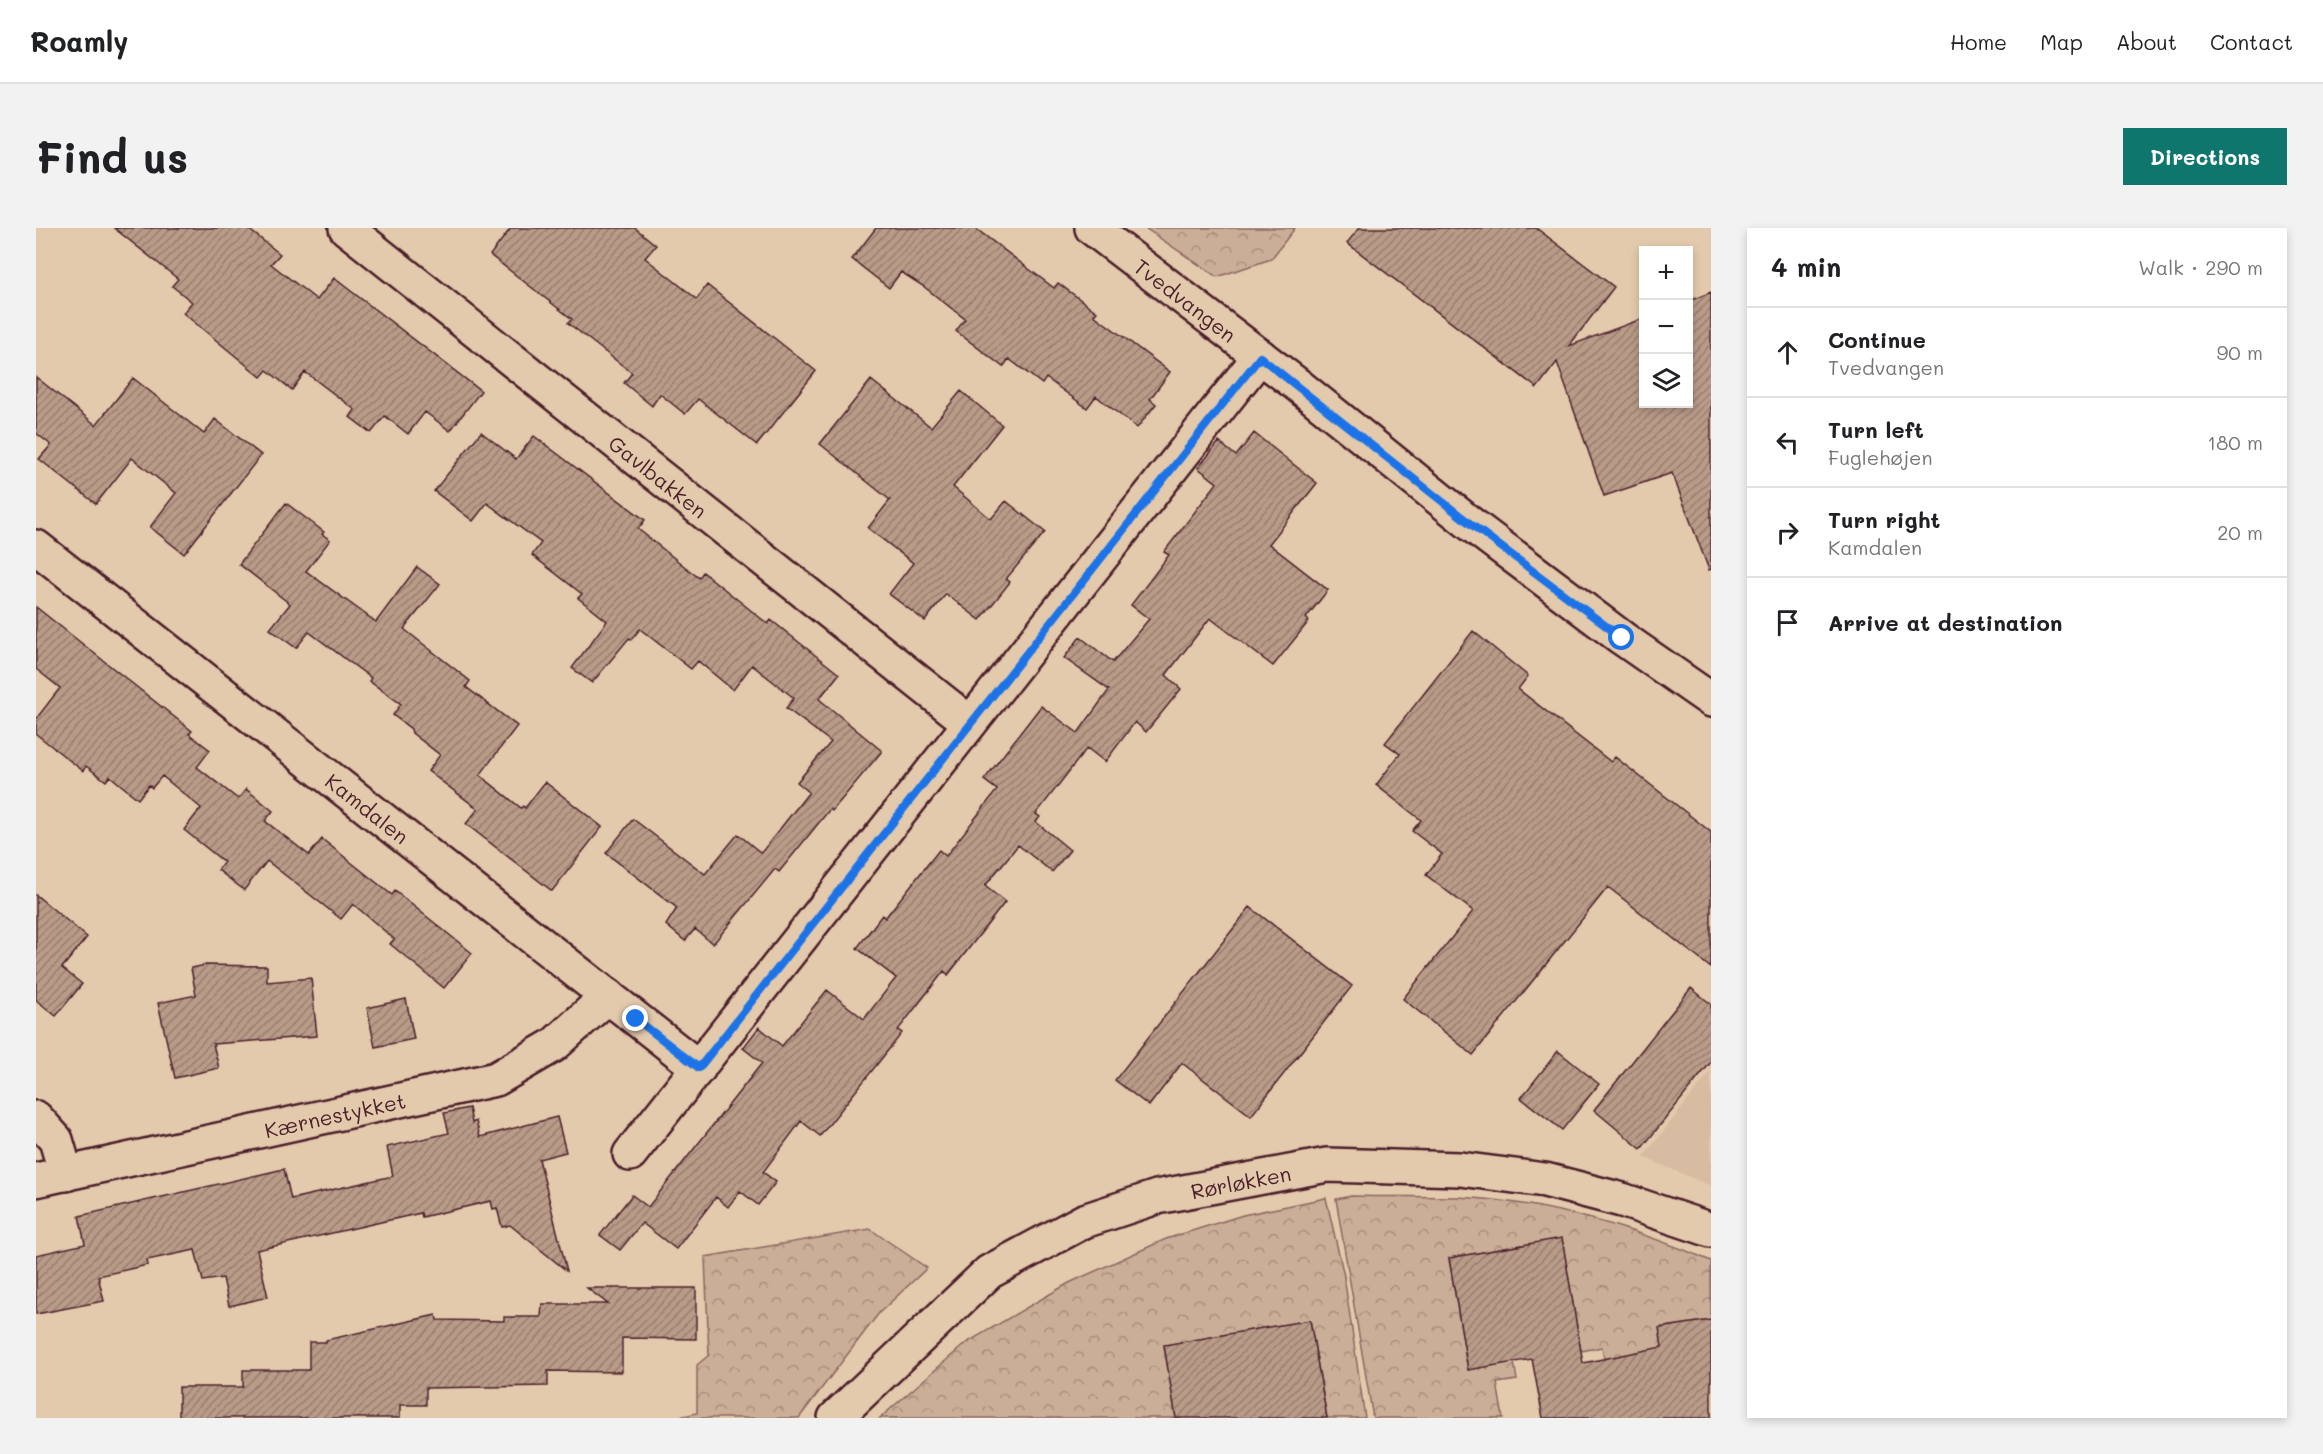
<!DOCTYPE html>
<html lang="en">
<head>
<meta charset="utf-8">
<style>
  :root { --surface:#fff; --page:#f2f2f2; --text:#202124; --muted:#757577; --line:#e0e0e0; --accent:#0f766e }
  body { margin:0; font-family:Mali,sans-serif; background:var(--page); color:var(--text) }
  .controls { position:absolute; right:18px; top:18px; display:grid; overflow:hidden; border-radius:0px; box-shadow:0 3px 9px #0003 }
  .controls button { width:54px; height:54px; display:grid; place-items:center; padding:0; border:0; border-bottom:2px solid var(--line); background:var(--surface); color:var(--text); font:30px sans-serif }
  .stop { position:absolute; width:18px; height:18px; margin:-14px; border:4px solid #1a73e8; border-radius:50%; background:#fff }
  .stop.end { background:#1a73e8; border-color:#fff; box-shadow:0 2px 6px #0008 }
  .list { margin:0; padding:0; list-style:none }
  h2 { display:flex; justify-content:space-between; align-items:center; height:78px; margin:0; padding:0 24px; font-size:26px }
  h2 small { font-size:20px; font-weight:400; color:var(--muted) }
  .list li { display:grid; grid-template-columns:39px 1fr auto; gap:18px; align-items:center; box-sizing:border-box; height:90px; padding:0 24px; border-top:2px solid var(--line) }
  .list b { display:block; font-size:22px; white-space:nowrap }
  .list p { margin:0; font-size:20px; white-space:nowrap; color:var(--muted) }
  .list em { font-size:20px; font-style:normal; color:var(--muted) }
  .icon { flex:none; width:33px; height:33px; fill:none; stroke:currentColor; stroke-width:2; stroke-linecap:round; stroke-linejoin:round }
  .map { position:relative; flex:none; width:1675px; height:1190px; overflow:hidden; border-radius:0px }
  header { display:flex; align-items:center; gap:36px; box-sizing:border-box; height:84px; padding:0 30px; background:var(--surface); border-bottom:2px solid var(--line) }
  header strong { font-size:28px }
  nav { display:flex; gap:33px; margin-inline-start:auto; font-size:21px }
  .intro { display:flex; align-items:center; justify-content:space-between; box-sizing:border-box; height:144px; padding:0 36px }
  h1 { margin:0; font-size:42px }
  .button { padding:15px 27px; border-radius:0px; background:var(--accent); color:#fff; font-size:21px; font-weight:700 }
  main { display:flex; gap:36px; padding:0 36px }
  aside { flex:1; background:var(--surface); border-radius:0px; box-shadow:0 3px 9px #0003 }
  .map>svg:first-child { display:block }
  .built { fill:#d7bca1 }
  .forest { fill:url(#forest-crowns); stroke:#8a6661; stroke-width:1.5 }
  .building { fill:url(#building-hatch); stroke:#4a1f2b; stroke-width:1.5 }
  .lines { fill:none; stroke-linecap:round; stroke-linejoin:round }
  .minor-casing { stroke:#4a1f2b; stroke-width:38 }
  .tertiary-casing { stroke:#4a1f2b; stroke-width:38 }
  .minor { stroke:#e4caac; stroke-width:33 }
  .tertiary { stroke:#e4caac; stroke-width:33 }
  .route { stroke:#1a73e8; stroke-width:8 }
  .labels { text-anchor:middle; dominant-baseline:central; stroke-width:4.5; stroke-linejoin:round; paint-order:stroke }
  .street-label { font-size:21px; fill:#4a1f2b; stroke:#e4caac }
</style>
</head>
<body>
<header>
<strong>Roamly</strong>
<nav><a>Home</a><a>Map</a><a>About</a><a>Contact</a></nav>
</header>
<div class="intro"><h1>Find us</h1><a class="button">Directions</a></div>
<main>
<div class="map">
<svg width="1675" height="1190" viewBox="0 0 1675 1190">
  <defs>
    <pattern id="forest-crowns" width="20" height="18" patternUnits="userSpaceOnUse" patternTransform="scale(1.5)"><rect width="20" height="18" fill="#cbae97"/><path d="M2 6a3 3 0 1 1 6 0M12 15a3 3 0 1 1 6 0" fill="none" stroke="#a78d7b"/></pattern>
    <pattern id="building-hatch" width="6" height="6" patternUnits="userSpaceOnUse" patternTransform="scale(1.5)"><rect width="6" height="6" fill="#b99b88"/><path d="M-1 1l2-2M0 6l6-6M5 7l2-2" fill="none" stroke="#987e6f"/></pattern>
  </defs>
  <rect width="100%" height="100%" fill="#e4caac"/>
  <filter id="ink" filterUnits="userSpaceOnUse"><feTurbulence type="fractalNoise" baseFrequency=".0167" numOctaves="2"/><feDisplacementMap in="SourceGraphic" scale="12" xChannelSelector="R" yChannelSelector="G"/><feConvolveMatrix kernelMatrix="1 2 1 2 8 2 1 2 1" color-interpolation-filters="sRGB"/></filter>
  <g filter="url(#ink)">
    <path class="built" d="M 1675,843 L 1675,958 L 1607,929 Z"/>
    <path class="forest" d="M 1109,0 L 1259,0 L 1235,31 L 1181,49 Z
      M 1315,968 C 1351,969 1386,968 1421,969 C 1509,973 1595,999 1675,1033 L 1675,1092 L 1624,1100 L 1634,1166 L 1568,1131 L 1566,1119 L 1545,1123 L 1526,1010 L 1413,1030 L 1432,1142 L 1478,1134 L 1481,1152 L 1461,1155 L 1467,1190 L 1337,1190 L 1300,971 Z
      M 1290,970 L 1308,1048 L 1329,1190 L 1291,1190 L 1274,1092 L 1128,1117 L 1140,1190 L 844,1190 L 930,1115 L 1033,1055 L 1130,1011 L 1207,987 Z
      M 834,1001 L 891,1040 L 843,1085 L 763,1190 L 639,1190 L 661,1185 L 661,1137 L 673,1127 L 669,1029 Z"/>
    <path class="building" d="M 78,0 L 211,0 L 244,26 L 235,36 L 281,72 L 298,50 L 445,163 L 414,203 L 389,184 L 372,206 L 349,188 L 335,205 L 314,189 L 319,182 L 269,144 L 256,162 L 231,142 L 225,149 L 147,85 L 156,74 L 136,58 L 142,51 Z
      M 475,0 L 599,0 L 620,17 L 609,30 L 661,71 L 671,57 L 780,143 L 721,217 L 662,171 L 649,186 L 624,166 L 616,178 L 588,155 L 596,145 L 532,95 L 536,91 L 454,27 Z
      M 840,0 L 939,0 L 1018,60 L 1022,55 L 1061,84 L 1058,87 L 1134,144 L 1114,171 L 1120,176 L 1101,200 L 1060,168 L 1051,180 L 1010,150 L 1006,156 L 973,131 L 967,139 L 920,103 L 929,91 L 887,58 L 865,44 L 853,60 L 816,31 Z
      M 1323,0 L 1500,0 L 1578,59 L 1533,118 L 1608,90 L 1608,176 L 1653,176 L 1653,73 L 1675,64 L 1675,341 L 1673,342 L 1636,245 L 1568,268 L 1521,134 L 1501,160 L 1311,15 Z
      M 0,149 L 60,197 L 97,150 L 168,206 L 179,191 L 225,227 L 148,326 L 114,299 L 140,265 L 96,230 L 60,276 L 3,231 L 15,217 L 0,205 Z
      M 835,152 L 895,199 L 925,163 L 966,197 L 917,259 L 955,291 L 970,273 L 1009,304 L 970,351 L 974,354 L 944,392 L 910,366 L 889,393 L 853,366 L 877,335 L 832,300 L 854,272 L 784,216 Z
      M 445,204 L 480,231 L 498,208 L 609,292 L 602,301 L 663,350 L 667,344 L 732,396 L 735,392 L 803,446 L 783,471 L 846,523 L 796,583 L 794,581 L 743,644 L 739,641 L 677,716 L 659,701 L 649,713 L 630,697 L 641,680 L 570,625 L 597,591 L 669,646 L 702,606 L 725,625 L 773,564 L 761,554 L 795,514 L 750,480 L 758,470 L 716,437 L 697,462 L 662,433 L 655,441 L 604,401 L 595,412 L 593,410 L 556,455 L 536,440 L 571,393 L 542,370 L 546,366 L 496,327 L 505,315 L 451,275 L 437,293 L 398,263 Z
      M 1218,205 L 1281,255 L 1233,316 L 1292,362 L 1270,390 L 1273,393 L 1237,438 L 1174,390 L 1130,447 L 1145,461 L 1110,504 L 1099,494 L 1069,534 L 1051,520 L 1000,586 L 1004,589 L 1000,594 L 1034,622 L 1016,644 L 982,617 L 949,658 L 969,674 L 912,747 L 908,743 L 862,802 L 866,805 L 784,908 L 765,893 L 727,944 L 740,954 L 722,977 L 704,963 L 692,979 L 680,969 L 640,1021 L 606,995 L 584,1022 L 564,1007 L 596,967 L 612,979 L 726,835 L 707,820 L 723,799 L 746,818 L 791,762 L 828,791 L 860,750 L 821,720 L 846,687 L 849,690 L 903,622 L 910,628 L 961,562 L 948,552 L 1005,478 L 1042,505 L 1073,462 L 1028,430 L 1044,409 L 1077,434 L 1113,391 L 1095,377 L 1133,327 L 1128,324 L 1181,255 L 1162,240 L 1183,214 L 1200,228 Z
      M 250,275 L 288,304 L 286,306 L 294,312 L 270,343 L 340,394 L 381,339 L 404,356 L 368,401 L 434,453 L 430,459 L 481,498 L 444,547 L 485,580 L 487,578 L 489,580 L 509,554 L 566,599 L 516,663 L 430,596 L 442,581 L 392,543 L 404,527 L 376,505 L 375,501 L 357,487 L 365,476 L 333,453 L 335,450 L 273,404 L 260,420 L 234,401 L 254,376 L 203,336 Z
      M 0,379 L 156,503 L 153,506 L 174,522 L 161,539 L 202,571 L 210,561 L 237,583 L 229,593 L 273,627 L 286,611 L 356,667 L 359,663 L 436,725 L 408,760 L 354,716 L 358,711 L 317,676 L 305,691 L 231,633 L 208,662 L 182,642 L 188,634 L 148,602 L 165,580 L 126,548 L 116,560 L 113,557 L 102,571 L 74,548 L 70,553 L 50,538 L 47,543 L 0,506 L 0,491 L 24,460 L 0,441 Z
      M 1437,403 L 1492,448 L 1482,461 L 1575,534 L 1579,529 L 1675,604 L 1675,740 L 1572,659 L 1437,827 L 1367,771 L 1437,683 L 1390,647 L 1406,626 L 1376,603 L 1385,592 L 1340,557 L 1364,526 L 1349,515 Z
      M 0,667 L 51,709 L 26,740 L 46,756 L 20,788 L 0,772 Z
      M 1214,679 L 1316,758 L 1215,888 L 1146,835 L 1113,878 L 1079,852 Z
      M 170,737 L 231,738 L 231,754 L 275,750 L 281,808 L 177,816 L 183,840 L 139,850 L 122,775 L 160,767 L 155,740 Z
      M 1655,760 L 1675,776 L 1675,834 L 1605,921 L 1558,882 Z
      M 370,771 L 378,811 L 339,819 L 331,780 Z
      M 1522,823 L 1563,856 L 1526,902 L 1485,870 Z
      M 433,880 L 436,895 L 440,893 L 444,909 L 521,889 L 530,924 L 503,931 L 531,1043 L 474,997 L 466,999 L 461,980 L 457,981 L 455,973 L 386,989 L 385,985 L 221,1022 L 232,1069 L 193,1078 L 187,1050 L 167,1053 L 159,1022 L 111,1032 L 112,1037 L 62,1048 L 68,1073 L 0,1086 L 0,1027 L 49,1016 L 43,988 L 248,941 L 255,971 L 357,948 L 351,919 L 413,905 L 408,885 Z
      M 1526,1010 L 1547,1135 L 1626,1119 L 1623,1100 L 1675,1092 L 1675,1190 L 1507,1190 L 1496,1131 L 1432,1142 L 1413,1030 Z
      M 551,1060 L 660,1060 L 660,1111 L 586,1110 L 586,1144 L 512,1143 L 512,1158 L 390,1160 L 390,1177 L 364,1177 L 364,1190 L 143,1190 L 143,1159 L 207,1159 L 207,1142 L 273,1142 L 273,1114 L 290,1114 L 290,1112 L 400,1087 L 401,1092 L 468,1093 L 468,1089 L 505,1089 L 506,1076 L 572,1076 Z
      M 1274,1092 L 1291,1190 L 1140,1190 L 1128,1117 Z"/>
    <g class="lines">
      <g class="minor-casing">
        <g id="minor">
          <path id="s1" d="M 310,0 L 934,495"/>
          <path id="s2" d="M 0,319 L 663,840"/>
          <path d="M 0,890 L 20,912 L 30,946"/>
          <path d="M 594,926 L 1224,128"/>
          <path id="s3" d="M 0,952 L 460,851 L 518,817 L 572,768"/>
          <path id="s4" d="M 799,1190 L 953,1044 L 1048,993 L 1121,969 L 1291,937 L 1424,941 L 1509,952 L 1586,972 L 1675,1002"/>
        </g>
      </g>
      <g class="tertiary-casing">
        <g id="tertiary">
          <path id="s5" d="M 1056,0 L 1263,158 L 1436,297 L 1586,410 L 1675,472"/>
        </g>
      </g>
      <use href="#minor" class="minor"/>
      <use href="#tertiary" class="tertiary"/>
    </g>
  </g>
  <g class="lines" filter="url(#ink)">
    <path class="route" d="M 600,791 L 663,840 L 1224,129 L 1436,297 L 1586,410"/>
  </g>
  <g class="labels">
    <g class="street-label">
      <text stroke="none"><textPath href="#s5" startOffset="118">Tvedvangen</textPath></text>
      <text stroke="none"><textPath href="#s1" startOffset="399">Gavlbakken</textPath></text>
      <text stroke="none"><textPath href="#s2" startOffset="422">Kamdalen</textPath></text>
      <text stroke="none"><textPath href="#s3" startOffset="306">Kærnestykket</textPath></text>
      <text stroke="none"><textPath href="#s4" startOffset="482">Rørløkken</textPath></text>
    </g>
  </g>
</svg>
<div class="controls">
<button>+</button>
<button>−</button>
<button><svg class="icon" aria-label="layers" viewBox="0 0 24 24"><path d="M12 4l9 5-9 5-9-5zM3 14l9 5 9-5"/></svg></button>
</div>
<div class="stop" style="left:1586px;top:410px"></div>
<div class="stop end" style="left:600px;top:791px"></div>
</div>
<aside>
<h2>4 min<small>Walk · 290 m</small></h2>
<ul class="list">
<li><svg class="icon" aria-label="ahead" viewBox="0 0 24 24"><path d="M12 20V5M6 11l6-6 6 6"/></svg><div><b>Continue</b><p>Tvedvangen</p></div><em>90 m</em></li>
<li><svg class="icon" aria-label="left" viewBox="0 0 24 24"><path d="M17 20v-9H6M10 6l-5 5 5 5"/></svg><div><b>Turn left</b><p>Fuglehøjen</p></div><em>180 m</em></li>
<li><svg class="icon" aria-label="right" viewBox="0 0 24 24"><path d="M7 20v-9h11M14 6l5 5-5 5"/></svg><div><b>Turn right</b><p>Kamdalen</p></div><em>20 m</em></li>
<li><svg class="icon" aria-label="arrive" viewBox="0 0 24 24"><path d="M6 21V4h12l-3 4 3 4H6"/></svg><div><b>Arrive at destination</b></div></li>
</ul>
</aside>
</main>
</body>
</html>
